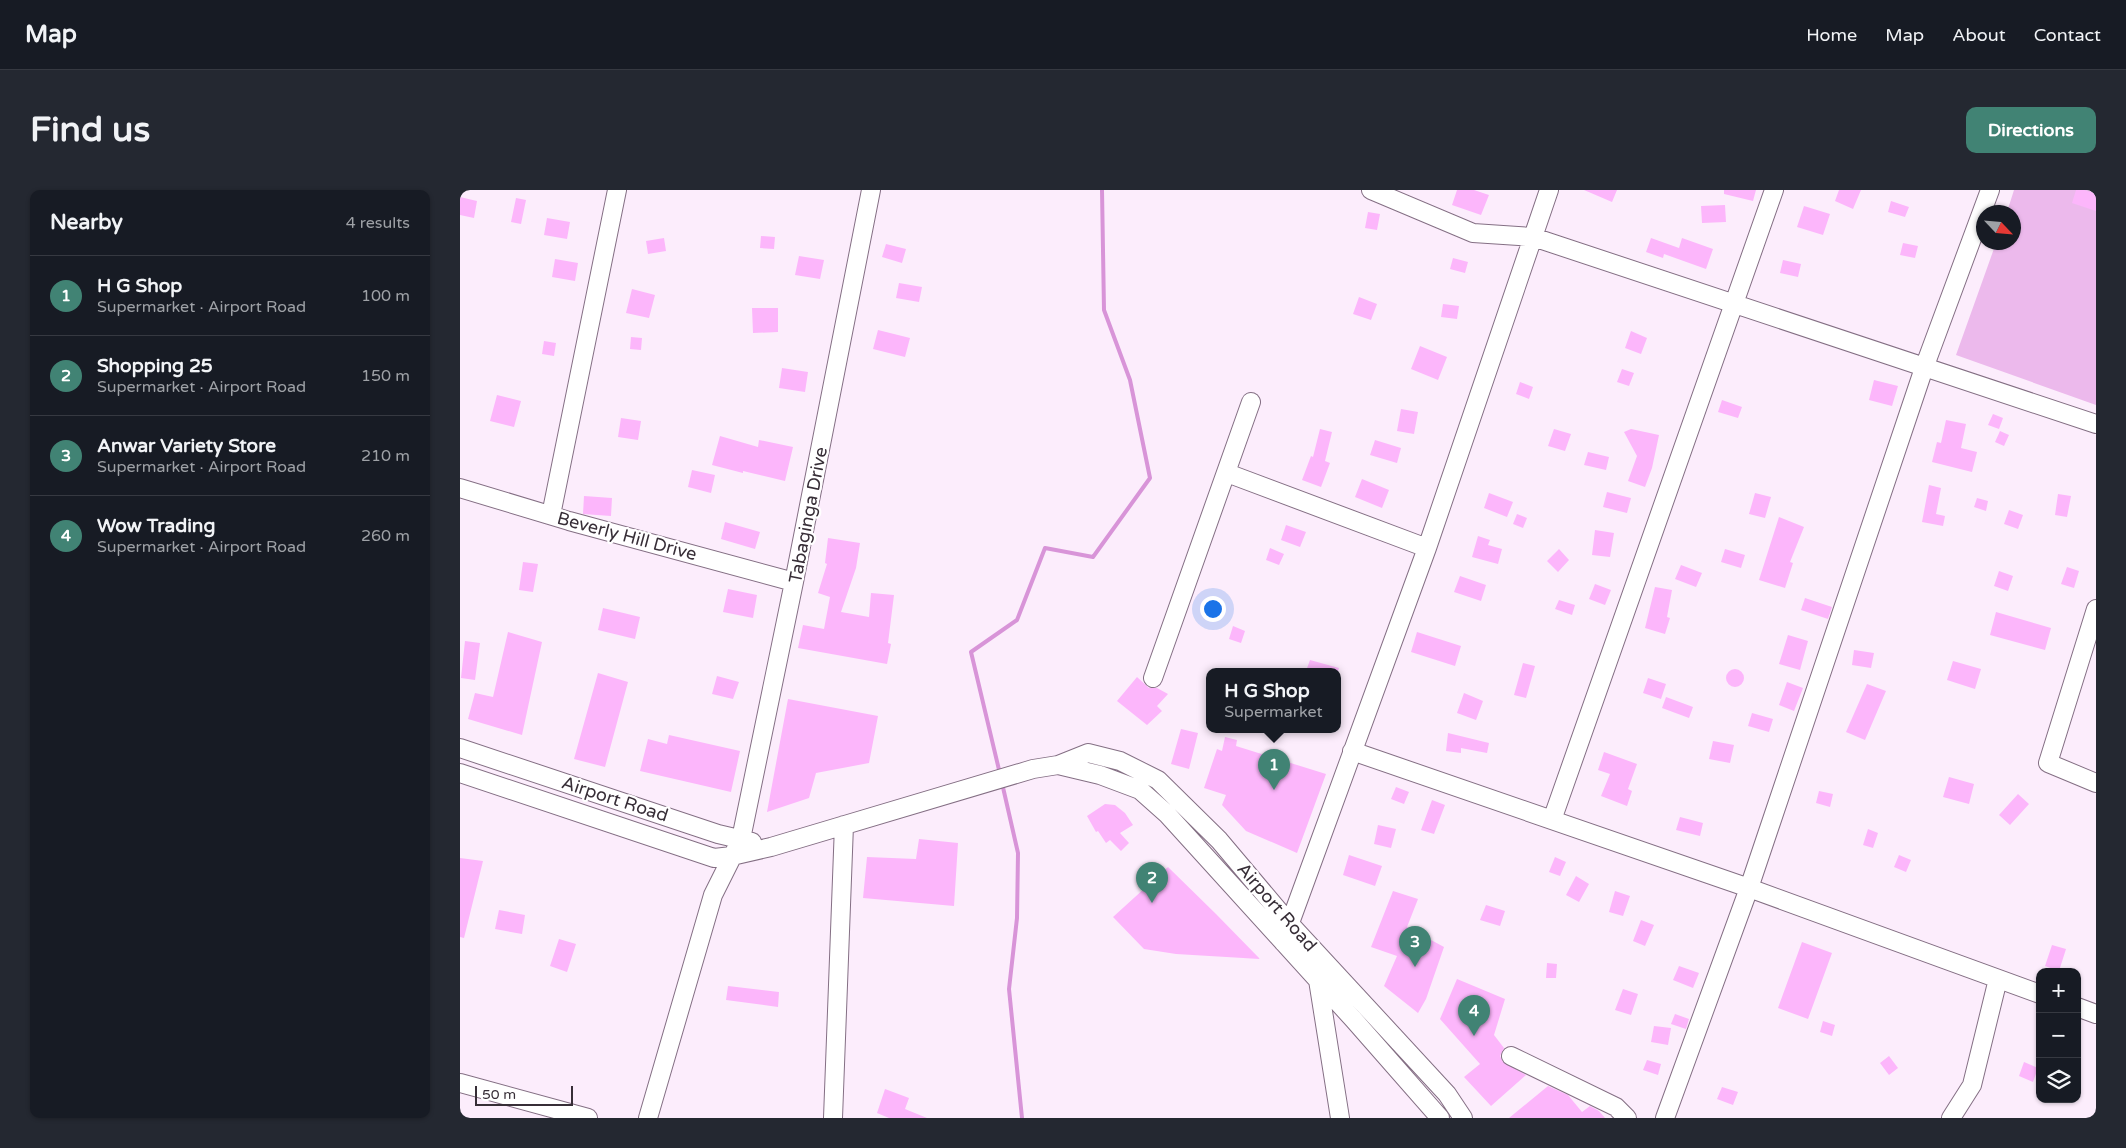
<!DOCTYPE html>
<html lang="en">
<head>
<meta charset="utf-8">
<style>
  :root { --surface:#171b24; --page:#242831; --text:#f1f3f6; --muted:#9ea1a6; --line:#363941; --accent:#418374 }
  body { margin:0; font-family:"Varela Round",sans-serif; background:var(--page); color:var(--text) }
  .controls { position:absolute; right:15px; bottom:15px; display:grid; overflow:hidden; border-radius:10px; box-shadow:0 1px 4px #0004 }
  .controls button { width:45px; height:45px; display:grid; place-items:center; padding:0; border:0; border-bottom:1px solid var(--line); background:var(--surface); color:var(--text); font:25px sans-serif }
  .compass { position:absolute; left:1516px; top:15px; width:45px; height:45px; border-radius:50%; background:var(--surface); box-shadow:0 1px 4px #0004; rotate:116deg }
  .scale { position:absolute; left:15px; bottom:12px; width:98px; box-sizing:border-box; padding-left:5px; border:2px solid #372e37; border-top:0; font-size:14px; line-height:18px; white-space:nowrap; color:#372e37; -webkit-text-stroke:4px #fff; paint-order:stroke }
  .you { position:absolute; left:752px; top:418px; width:18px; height:18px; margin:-12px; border:4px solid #fff; border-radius:50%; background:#1a73e8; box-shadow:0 0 0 8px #1a73e833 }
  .badge { display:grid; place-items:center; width:32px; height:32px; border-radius:50%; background:var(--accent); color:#fff; font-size:16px; font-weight:700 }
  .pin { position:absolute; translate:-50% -41px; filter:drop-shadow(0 1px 2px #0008) }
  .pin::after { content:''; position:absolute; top:26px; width:18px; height:15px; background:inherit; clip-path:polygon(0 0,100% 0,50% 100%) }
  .popup { position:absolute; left:746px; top:478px; width:135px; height:65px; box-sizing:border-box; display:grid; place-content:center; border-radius:10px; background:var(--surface); filter:drop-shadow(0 1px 4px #0005); font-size:16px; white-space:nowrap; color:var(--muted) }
  .popup b { font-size:19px; color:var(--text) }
  .popup::after { content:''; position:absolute; left:50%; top:100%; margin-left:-10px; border:10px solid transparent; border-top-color:var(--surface) }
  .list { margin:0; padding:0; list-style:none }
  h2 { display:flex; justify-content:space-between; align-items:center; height:65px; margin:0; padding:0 20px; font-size:21px }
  h2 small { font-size:16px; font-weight:400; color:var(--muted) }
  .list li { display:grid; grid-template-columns:32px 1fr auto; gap:15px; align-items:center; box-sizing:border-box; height:80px; padding:0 20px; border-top:1px solid var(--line) }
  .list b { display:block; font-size:19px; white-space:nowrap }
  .list p { margin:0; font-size:16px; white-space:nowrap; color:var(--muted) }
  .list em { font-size:16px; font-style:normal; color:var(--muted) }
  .icon { flex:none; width:28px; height:28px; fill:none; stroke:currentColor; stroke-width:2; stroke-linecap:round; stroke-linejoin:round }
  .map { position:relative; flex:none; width:1636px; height:928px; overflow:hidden; border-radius:10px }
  header { display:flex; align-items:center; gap:30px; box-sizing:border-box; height:70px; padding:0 25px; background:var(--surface); border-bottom:1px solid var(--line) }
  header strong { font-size:24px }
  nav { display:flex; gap:28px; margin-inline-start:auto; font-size:18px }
  .intro { display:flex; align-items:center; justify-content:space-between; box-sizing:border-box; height:120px; padding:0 30px }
  h1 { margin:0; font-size:35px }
  .button { padding:12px 22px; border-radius:10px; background:var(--accent); color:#fff; font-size:18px; font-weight:700 }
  main { display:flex; gap:30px; padding:0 30px }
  aside { flex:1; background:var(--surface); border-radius:10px; box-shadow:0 1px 4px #0004 }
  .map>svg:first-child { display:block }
  .green { fill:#ecb9ec }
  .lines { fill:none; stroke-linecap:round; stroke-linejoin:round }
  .stream { stroke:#d894d8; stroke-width:4 }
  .building { fill:#fcb6fb }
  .minor-casing { stroke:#846f84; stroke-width:20 }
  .minor { stroke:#fff; stroke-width:18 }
  .labels { text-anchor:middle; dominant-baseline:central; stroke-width:4.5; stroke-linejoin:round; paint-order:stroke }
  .street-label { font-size:18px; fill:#372e37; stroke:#fff }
</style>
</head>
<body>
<header>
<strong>Map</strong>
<nav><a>Home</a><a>Map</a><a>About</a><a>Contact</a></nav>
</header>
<div class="intro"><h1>Find us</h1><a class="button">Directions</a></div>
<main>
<aside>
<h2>Nearby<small>4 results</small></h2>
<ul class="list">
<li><span class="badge">1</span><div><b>H G Shop</b><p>Supermarket · Airport Road</p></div><em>100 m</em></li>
<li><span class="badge">2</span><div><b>Shopping 25</b><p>Supermarket · Airport Road</p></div><em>150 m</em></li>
<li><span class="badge">3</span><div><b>Anwar Variety Store</b><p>Supermarket · Airport Road</p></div><em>210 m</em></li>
<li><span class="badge">4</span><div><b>Wow Trading</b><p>Supermarket · Airport Road</p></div><em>260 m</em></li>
</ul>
</aside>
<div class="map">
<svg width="1636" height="928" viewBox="0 0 1636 928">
  <rect width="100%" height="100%" fill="#fcedfc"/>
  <path class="green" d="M 1554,0 L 1636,0 L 1636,215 L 1496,165 L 1536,53 L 1554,52 L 1554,22 L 1547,22 Z"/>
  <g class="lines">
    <path class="stream" d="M 540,584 L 511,462 L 557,430 L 585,358 L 633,367 L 690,288 L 670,190 L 644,120 L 642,0
      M 542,593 L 558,663 L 557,728 L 549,799 L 562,928"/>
  </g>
  <path class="building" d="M 997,0 L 1014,0 L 1029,5 L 1021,25 L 992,15 Z
    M 1124,0 L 1157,0 L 1152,12 Z
    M 1264,0 L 1296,0 L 1293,11 L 1264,4 Z
    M 1379,0 L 1401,0 L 1393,19 L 1375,11 Z
    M 1616,0 L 1624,0 L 1636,4 L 1636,21 L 1612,13 Z
    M 0,7 L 17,11 L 14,28 L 0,25 Z
    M 56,8 L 66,10 L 61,34 L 51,32 Z
    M 1431,11 L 1449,17 L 1445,27 L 1428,22 Z
    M 1265,15 L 1266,32 L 1242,33 L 1241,16 Z
    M 1344,16 L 1370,24 L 1363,45 L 1337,37 Z
    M 908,22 L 920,24 L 917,40 L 905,38 Z
    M 87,28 L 110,32 L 107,49 L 84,45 Z
    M 301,46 L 315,47 L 314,59 L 300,58 Z
    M 204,48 L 206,61 L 188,64 L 186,51 Z
    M 1191,48 L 1219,58 L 1222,48 L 1253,59 L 1246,79 L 1204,64 L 1203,68 L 1186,62 Z
    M 1443,53 L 1458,56 L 1455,68 L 1440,65 Z
    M 426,54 L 446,59 L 442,73 L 422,67 Z
    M 339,66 L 364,70 L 360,89 L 335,85 Z
    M 993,68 L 1008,72 L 1005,83 L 990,79 Z
    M 95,69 L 118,73 L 115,91 L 92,87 Z
    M 1323,70 L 1341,74 L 1338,87 L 1320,83 Z
    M 439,93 L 462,97 L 459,112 L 436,108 Z
    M 172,99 L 195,105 L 189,128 L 166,123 Z
    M 899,107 L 917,114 L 911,130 L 893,124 Z
    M 983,114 L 999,116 L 997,129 L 981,127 Z
    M 292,118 L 318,118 L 318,142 L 293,143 Z
    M 418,140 L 450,148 L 445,167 L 413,159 Z
    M 1171,141 L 1187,148 L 1181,164 L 1165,158 Z
    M 171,147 L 182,148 L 181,160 L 170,159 Z
    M 84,151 L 96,153 L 94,166 L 82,164 Z
    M 960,156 L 987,167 L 978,190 L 951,179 Z
    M 322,178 L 348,182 L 345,202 L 319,198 Z
    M 1162,179 L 1174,183 L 1169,196 L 1157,192 Z
    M 1414,190 L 1438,196 L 1432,216 L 1409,210 Z
    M 1060,192 L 1073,197 L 1069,209 L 1056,204 Z
    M 37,205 L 61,211 L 54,237 L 30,231 Z
    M 1262,210 L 1282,217 L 1278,228 L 1258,222 Z
    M 941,219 L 958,222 L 954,244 L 937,241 Z
    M 1533,224 L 1543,228 L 1539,239 L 1528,235 Z
    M 161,228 L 181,231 L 178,250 L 158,247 Z
    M 1486,230 L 1506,234 L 1501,258 L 1517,262 L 1512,282 L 1472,272 L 1477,252 L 1481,253 Z
    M 860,239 L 872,242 L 865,271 L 870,273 L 861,297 L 842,290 L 851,266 L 853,267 Z
    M 1094,239 L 1111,244 L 1105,261 L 1088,256 Z
    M 1171,239 L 1199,245 L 1192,278 L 1185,297 L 1168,291 L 1177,266 L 1164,242 Z
    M 1540,241 L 1549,245 L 1544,256 L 1535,252 Z
    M 260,246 L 298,257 L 299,250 L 333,257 L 325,291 L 283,281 L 283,283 L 252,275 Z
    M 915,250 L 941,258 L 937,273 L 910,265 Z
    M 1128,262 L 1149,267 L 1146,280 L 1124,275 Z
    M 232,280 L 255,285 L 251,303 L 228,297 Z
    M 902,289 L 929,300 L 922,318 L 895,307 Z
    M 1469,295 L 1481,298 L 1476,324 L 1485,326 L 1483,336 L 1462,332 Z
    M 1147,302 L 1171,308 L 1167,323 L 1143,317 Z
    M 1029,303 L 1053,312 L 1047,327 L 1024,318 Z
    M 1295,303 L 1311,307 L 1305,328 L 1289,324 Z
    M 1598,304 L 1611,306 L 1607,327 L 1595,325 Z
    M 124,306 L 152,308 L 151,326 L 123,324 Z
    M 1517,308 L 1528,311 L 1526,321 L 1514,317 Z
    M 1549,320 L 1563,325 L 1558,339 L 1544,334 Z
    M 1057,324 L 1067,328 L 1063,338 L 1053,334 Z
    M 1319,327 L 1344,337 L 1330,372 L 1333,373 L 1325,398 L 1299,390 Z
    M 265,332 L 300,342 L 295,359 L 261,349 Z
    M 826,335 L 846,342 L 840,357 L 821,350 Z
    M 1135,340 L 1154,343 L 1150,367 L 1132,365 Z
    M 1018,346 L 1030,350 L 1028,355 L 1042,359 L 1038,374 L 1012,367 Z
    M 368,348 L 400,353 L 396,378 L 381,422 L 409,427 L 411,403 L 434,405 L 428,453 L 431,454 L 427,474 L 338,458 L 343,435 L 364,439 L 370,407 L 358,403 L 367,374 L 365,373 Z
    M 810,358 L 824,364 L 819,375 L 806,370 Z
    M 1099,359 L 1109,370 L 1098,382 L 1087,371 Z
    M 1265,359 L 1285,365 L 1281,378 L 1261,372 Z
    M 63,372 L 78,374 L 73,402 L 59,400 Z
    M 1221,375 L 1242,383 L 1236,397 L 1215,389 Z
    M 1607,377 L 1619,381 L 1614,398 L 1601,394 Z
    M 1539,381 L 1553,386 L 1548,401 L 1534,396 Z
    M 1000,386 L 1026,395 L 1021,411 L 994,402 Z
    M 1135,394 L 1151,400 L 1145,415 L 1129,409 Z
    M 1195,397 L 1212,400 L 1207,427 L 1210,428 L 1205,444 L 1185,438 Z
    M 268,399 L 297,405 L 293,428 L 263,422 Z
    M 1345,408 L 1372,417 L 1368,429 L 1341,420 Z
    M 1099,410 L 1115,415 L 1112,425 L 1095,419 Z
    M 143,418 L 180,427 L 175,449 L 138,440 Z
    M 1536,422 L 1591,438 L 1585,460 L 1530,445 Z
    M 773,436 L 785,441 L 781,453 L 769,449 Z
    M 48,442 L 82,452 L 62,545 L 8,529 L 15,503 L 33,507 Z
    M 957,442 L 1001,456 L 995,476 L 951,462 Z
    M 1328,445 L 1348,451 L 1340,480 L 1319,474 Z
    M 5,451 L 20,453 L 15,490 L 1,488 Z
    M 1394,460 L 1414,463 L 1411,478 L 1392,475 Z
    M 850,470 L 879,478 L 878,481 L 846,481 Z
    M 1493,471 L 1521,479 L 1515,499 L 1487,490 Z
    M 1063,473 L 1075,476 L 1066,508 L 1054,505 Z
    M1266 488a9 9 0 1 1 18 0a9 9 0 1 1-18 0Z
    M 138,483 L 168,492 L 145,577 L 114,569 Z
    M 257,486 L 279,492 L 273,509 L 252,504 Z
    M 677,487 L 689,498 L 697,498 L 708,504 L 697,516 L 702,521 L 687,535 L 657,511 Z
    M 1188,488 L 1206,494 L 1201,509 L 1183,503 Z
    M 1327,492 L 1343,498 L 1334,521 L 1319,515 Z
    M 1407,494 L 1426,501 L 1405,550 L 1386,542 Z
    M 1004,503 L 1023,511 L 1016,530 L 997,523 Z
    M 1206,507 L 1233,517 L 1229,528 L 1202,518 Z
    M 328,509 L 418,526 L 409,573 L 356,583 L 349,608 L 307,622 Z
    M 1292,523 L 1313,529 L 1309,542 L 1288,536 Z
    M 721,539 L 738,543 L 729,579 L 711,574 Z
    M 988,543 L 1029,553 L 1027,563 L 1001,558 L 1001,563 L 986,561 Z
    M 209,545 L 280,561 L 271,602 L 180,581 L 188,549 L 207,554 Z
    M 765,547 L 777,550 L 776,556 L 866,584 L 837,663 L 786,641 L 762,615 L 766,605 L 744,598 L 757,559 L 762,561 Z
    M 1253,551 L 1274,555 L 1270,573 L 1249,569 Z
    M 1144,562 L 1177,574 L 1168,599 L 1172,601 L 1167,616 L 1141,606 L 1150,584 L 1138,580 Z
    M 1489,587 L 1514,594 L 1509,614 L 1483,607 Z
    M 936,597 L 949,602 L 944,614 L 931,609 Z
    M 1359,601 L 1373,604 L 1370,617 L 1356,613 Z
    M 1558,604 L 1569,614 L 1550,635 L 1539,625 Z
    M 972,610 L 985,615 L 974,644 L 961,640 Z
    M 645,614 L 655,615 L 665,623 L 673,635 L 660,643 L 669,653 L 661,661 L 650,650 L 646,653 L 638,641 L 636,642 L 627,626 Z
    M 1220,627 L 1243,633 L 1240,646 L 1216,640 Z
    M 918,635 L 936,639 L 931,658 L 914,654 Z
    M 1408,639 L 1418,643 L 1413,658 L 1403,655 Z
    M 459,649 L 498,653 L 494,716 L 403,708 L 407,667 L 456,669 Z
    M 889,665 L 922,676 L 915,696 L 883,685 Z
    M 1439,665 L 1451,670 L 1446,682 L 1434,677 Z
    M 1095,667 L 1106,672 L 1100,686 L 1089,682 Z
    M 0,668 L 23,671 L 4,748 L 0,747 Z
    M 708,677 L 756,724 L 800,769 L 716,764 L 684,759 L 653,727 Z
    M 1116,686 L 1129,694 L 1119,712 L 1106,705 Z
    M 933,701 L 958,709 L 947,737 L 984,757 L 966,809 L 958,823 L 924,796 L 937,766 L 911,757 Z
    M 1155,701 L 1170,706 L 1163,726 L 1149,722 Z
    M 1026,715 L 1045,721 L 1040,736 L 1020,730 Z
    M 39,720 L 65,725 L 62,744 L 35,739 Z
    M 1181,730 L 1194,735 L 1185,756 L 1173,751 Z
    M 99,749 L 116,754 L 107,782 L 90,776 Z
    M 1342,752 L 1372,763 L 1348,829 L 1318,818 Z
    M 1592,755 L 1606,759 L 1599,781 L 1585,776 Z
    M 1087,773 L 1097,774 L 1096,788 L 1086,788 Z
    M 1219,776 L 1239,783 L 1233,798 L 1213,790 Z
    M 997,789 L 1045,809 L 1034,845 L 1044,858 L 1040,866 L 1043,872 L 1066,885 L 1031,916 L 1004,887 L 1020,874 L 980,829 Z
    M 268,796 L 319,802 L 318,817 L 266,810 Z
    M 1163,799 L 1178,804 L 1171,825 L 1155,820 Z
    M 1215,824 L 1229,829 L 1226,839 L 1211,834 Z
    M 1363,831 L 1375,835 L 1372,846 L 1360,842 Z
    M 1194,836 L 1211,838 L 1208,855 L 1191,852 Z
    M 1429,866 L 1438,878 L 1429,885 L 1420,873 Z
    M 1187,870 L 1201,874 L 1198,885 L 1183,880 Z
    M 1564,872 L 1578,878 L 1573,892 L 1559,886 Z
    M 1088,896 L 1108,905 L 1122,922 L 1130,916 L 1139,921 L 1145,928 L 1049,928 Z
    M 1262,897 L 1278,902 L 1273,915 L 1257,909 Z
    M 425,899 L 449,908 L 445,919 L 467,928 L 429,928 L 417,923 Z"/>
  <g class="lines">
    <g class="minor-casing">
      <path id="minor" d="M 911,0 L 1013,43 L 1073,47 L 1636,234
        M 767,283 L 967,358
        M 0,298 L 109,331 L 334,392
        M 91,325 L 157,0
        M 1636,419 L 1588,573 L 1636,593
        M 693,488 L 791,212
        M 0,558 L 258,644 L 292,652
        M 892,561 L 1289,698 L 1580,804
        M 598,575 L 640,585 L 680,600 L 707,624 L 894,830 L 980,928
        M 0,583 L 254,668 L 272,666 L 311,657 L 573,579 L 598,575 L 628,563 L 660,571 L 698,590 L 759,650 L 829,733 L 987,904 L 1003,928
        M 1092,630 L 1314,0
        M 823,752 L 967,358 L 1089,0
        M 858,790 L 880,928
        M 1617,817 L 1636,824
        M 1051,866 L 1156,917 L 1167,928
        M 0,893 L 128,928
        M 188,928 L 253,705 L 281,649 L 334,392 L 411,0
        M 373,928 L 384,635
        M 1205,928 L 1289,698 L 1464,178 L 1530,0
        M 1491,928 L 1512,895 L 1538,789"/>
    </g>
    <use href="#minor" class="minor"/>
  </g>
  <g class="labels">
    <g class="street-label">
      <text transform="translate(348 325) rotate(-79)">Tabaginga Drive</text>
      <text transform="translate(167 346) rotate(15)">Beverly Hill Drive</text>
      <text transform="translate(155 609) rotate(18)">Airport Road</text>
      <text transform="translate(817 717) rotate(49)">Airport Road</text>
    </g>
  </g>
</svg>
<div class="controls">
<button>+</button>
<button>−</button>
<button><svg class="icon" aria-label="layers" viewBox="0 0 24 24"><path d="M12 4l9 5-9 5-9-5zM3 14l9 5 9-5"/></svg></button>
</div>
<svg class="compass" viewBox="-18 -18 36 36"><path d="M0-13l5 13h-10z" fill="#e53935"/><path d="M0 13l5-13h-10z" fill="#9ea1a6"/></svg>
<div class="scale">50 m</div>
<div class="you"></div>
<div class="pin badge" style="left:814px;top:600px">1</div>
<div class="popup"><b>H G Shop</b>Supermarket</div>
<div class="pin badge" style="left:692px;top:713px">2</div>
<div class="pin badge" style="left:955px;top:777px">3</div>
<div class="pin badge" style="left:1014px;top:846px">4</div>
</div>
</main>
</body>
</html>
